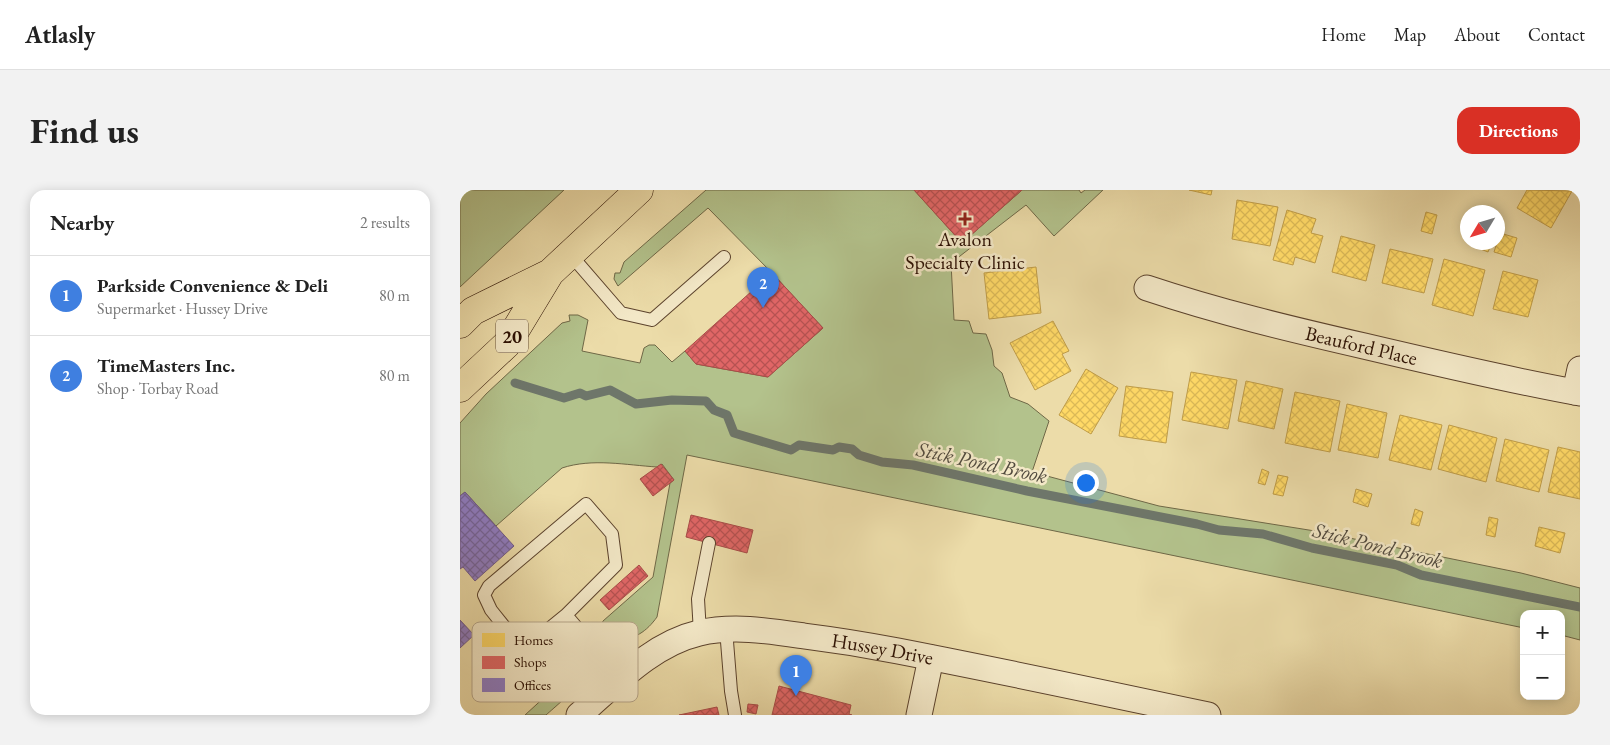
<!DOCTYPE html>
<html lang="en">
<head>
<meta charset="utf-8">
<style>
  :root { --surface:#fff; --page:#f2f2f2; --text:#222; --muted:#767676; --line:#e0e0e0; --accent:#d93025 }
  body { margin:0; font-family:"EB Garamond",serif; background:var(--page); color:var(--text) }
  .controls { position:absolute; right:15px; bottom:15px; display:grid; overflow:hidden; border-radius:10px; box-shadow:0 2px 12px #0003 }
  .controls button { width:45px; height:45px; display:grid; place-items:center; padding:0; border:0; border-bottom:1px solid var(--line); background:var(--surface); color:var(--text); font:25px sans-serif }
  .compass { position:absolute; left:1000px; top:15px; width:45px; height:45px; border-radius:50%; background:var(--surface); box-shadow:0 2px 12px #0003; rotate:232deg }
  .you { position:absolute; left:625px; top:292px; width:18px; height:18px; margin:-12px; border:4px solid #fff; border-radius:50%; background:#1a73e8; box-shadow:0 0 0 8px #1a73e833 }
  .badge { display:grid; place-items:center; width:32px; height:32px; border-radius:50%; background:var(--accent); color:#fff; font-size:16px; font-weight:700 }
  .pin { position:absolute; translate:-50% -41px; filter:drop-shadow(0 1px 2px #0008) }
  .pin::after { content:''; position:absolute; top:26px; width:18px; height:15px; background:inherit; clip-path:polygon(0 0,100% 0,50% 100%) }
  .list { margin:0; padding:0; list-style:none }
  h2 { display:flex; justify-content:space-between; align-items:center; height:65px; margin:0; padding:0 20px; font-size:21px }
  h2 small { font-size:16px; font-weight:400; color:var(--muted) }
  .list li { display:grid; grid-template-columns:32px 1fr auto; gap:15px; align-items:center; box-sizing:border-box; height:80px; padding:0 20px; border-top:1px solid var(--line) }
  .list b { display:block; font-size:19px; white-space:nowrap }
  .list p { margin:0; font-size:16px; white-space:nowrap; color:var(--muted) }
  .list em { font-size:16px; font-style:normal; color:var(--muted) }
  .map { position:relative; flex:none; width:1120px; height:525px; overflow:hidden; border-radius:15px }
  header { display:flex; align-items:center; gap:30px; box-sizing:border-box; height:70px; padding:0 25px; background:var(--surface); border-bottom:1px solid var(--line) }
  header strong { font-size:24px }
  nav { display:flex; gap:28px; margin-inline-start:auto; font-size:18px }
  .intro { display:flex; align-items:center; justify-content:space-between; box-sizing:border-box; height:120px; padding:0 30px }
  h1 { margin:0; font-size:35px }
  .button { padding:12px 22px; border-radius:15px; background:var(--accent); color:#fff; font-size:18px; font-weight:700 }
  main { display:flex; gap:30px; padding:0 30px }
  aside { flex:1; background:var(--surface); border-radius:15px; box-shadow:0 2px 12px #0003 }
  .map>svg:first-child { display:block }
  .green { fill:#b3c28c; stroke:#6f6847 }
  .homes { fill:url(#homes-cross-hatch); stroke:#bf9c48 }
  .shops { fill:url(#shops-cross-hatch); stroke:#aa4c48 }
  .offices { fill:url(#offices-cross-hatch); stroke:#705b89 }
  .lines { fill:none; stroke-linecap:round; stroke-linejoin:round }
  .stream { stroke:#6e766a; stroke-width:9 }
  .service-casing { stroke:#5b422c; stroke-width:14 }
  .minor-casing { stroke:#5b422c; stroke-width:27 }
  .primary-casing { stroke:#2b0f02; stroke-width:29 }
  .service { stroke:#f3e8c7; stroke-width:12 }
  .minor { stroke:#f3e8c7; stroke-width:25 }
  .primary { stroke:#ecdca9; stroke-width:28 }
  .poi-dot { fill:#8f2418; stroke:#f3e8c7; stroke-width:2 }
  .labels { text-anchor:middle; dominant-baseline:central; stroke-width:5; stroke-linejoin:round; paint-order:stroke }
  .shield { fill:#f3e8c7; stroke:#67503d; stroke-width:1 }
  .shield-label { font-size:19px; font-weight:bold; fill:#2b0f02 }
  .poi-label { font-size:20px; fill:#2b0f02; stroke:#f3e8c7 }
  .street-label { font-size:20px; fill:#2b0f02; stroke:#f3e8c7 }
  .water-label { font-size:21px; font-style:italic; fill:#524b3f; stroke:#f3e8c7 }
  .key { fill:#f3e8c7; stroke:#b7a78c; stroke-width:1 }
  .key-label { font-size:14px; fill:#2b0f02 }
</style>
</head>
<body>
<header>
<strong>Atlasly</strong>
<nav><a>Home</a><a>Map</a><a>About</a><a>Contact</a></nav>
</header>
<div class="intro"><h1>Find us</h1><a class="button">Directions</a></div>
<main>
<aside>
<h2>Nearby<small>2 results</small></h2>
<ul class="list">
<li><span class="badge" style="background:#3f7fe0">1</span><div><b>Parkside Convenience &amp; Deli</b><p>Supermarket · Hussey Drive</p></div><em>80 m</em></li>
<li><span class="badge" style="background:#3f7fe0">2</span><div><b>TimeMasters Inc.</b><p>Shop · Torbay Road</p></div><em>80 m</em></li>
</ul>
</aside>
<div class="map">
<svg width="1120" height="525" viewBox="0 0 1120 525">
  <defs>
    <pattern id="homes-cross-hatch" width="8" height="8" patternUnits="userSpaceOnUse" patternTransform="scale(1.25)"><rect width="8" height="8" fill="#ffd966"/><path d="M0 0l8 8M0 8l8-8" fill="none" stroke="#dbb957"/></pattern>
    <pattern id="shops-cross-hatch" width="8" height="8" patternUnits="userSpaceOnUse" patternTransform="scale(1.25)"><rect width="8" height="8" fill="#e06666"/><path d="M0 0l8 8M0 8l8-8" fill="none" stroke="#b65252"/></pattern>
    <pattern id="offices-cross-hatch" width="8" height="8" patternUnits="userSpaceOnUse" patternTransform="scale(1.25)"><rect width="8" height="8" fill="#8e7cc3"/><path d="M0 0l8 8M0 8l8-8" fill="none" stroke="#74649c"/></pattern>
  </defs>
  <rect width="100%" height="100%" fill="#ecdca9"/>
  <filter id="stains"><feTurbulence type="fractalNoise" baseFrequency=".004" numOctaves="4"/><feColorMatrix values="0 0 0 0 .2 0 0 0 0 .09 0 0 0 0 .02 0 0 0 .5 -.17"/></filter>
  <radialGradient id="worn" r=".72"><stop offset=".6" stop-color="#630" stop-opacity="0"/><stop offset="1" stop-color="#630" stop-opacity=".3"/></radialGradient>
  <path class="green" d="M 0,0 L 104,0 L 0,97 Z
    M 246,0 L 454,0 L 502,53 L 562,0 L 619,0 L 621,3 L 625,0 L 643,0 L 594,46 L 566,15 L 491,73 L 494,130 L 509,131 L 513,143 L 526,144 L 532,160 L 534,176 L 542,183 L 550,207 L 568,214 L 589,231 L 572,282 L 699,316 L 855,341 L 1061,383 L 1120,398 L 1120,450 L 1101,445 L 1101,424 L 1064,424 L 1064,438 L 227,265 L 197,427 C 187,441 174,451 156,448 C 149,447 143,443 141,436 L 143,431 L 193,387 L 210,293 L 214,290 L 202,274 L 197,277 C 166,275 132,268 102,278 L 36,336 L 5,302 L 0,306 L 0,233 L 26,204 L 102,133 L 110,131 L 109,125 L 118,125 L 128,130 L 122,161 L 180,173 L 184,158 L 189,155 L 195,155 L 212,172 L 225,161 L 236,174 L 308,187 L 363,138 L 312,83 L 248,18 L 158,96 L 154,89 L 155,83 L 160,83 L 164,72 Z
    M 102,463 C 139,484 106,507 86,525 L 65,525 L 112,482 L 98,467 L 98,464 Z"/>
  <path class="homes" d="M 729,0 L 752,0 L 751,5 Z
    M 1067,0 L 1112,1 L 1091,38 L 1057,18 Z
    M 777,10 L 818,17 L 810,56 L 772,49 Z
    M 827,20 L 856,29 L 851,43 L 863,46 L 855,73 L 835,67 L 833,75 L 813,70 Z
    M 966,22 L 977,25 L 972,44 L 961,41 Z
    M 1040,43 L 1057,48 L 1051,67 L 1034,62 Z
    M 881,46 L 915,55 L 906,91 L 872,82 Z
    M 1014,52 L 1032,52 L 1028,62 L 1013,56 Z
    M 930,59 L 973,69 L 964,103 L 922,93 Z
    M 984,69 L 1025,80 L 1013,126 L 972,115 Z
    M 576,77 L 581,123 L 529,129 L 524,83 Z
    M 1043,81 L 1078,90 L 1068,127 L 1033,119 Z
    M 593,131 L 609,161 L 602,164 L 611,181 L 575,200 L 550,153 Z
    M 626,179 L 658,198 L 631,244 L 599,225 Z
    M 731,182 L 777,190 L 768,239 L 722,230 Z
    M 786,191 L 823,199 L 814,239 L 778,231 Z
    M 666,196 L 713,202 L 706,253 L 659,246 Z
    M 835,202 L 880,211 L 870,262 L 825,253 Z
    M 887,214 L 927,223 L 918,268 L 878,260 Z
    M 940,225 L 982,235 L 971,280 L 929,270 Z
    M 989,235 L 1037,248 L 1026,292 L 978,279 Z
    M 1045,249 L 1089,260 L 1079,302 L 1036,291 Z
    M 1098,257 L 1120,262 L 1120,309 L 1088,302 Z
    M 802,279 L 809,282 L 805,295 L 798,293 Z
    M 818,285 L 828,287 L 823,306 L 813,304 Z
    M 896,299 L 912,304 L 908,317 L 893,312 Z
    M 955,319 L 963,322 L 959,336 L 951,334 Z
    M 1029,327 L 1038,329 L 1035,347 L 1026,345 Z
    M 1079,337 L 1105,343 L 1100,363 L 1075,356 Z"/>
  <path class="shops" d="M 454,0 L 562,0 L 502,53 Z
    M 312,83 L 363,138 L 308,187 L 236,174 L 225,161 Z
    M 201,274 L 214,290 L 193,306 L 180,289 Z
    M 231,325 L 293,340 L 287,363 L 226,347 Z
    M 179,375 L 188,386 L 149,420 L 140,410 Z
    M 319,496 L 391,515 L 389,524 L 392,525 L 312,525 Z
    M 288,514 L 298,515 L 296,524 L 287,522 Z
    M 257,517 L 259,525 L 219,525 Z"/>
  <path class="offices" d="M 5,302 L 54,356 L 15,391 L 3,377 L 0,379 L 0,306 Z
    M 0,430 L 14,445 L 0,458 Z"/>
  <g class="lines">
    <path class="stream" d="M 55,193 L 104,208 L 120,203 L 126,206 L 150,200 L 176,214 L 212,210 L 246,211 L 254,220 L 267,225 L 274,243 L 331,260 L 339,255 L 373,260 L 379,257 L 392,259 L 399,265 L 422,272 L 453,275 L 567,301 L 737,334 L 759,340 L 803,344 L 852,358 L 937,375 L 961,385 L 1120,417"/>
    <g class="service-casing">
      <path id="service" d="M 110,64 L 161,123 L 192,130 L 264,67
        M 106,425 L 156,375 L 152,344 L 126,314 L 29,396 L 24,405 L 31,420 L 63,460 L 106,425 L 161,489
        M 266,439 L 271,501 L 275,525
        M 240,443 L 238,409 L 249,353"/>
    </g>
    <g class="minor-casing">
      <g id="minor">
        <path id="s1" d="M 687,98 C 759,122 830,139 904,156 C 976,173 1048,190 1120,203"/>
        <path d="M 1115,202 L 1120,179"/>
        <path id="s2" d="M 119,525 C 155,494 192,454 239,443 C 273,435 310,441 344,446 C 376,450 407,455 438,461 C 541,481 645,503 748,525"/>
        <path d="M 459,525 L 471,468"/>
      </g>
    </g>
    <g class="primary-casing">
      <path id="primary" d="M 0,134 L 13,121 L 90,83 L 179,0
        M 0,198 L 47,154 L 90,83"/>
    </g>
    <use href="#service" class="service"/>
    <use href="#minor" class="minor"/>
    <use href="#primary" class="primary"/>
  </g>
  <path class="poi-dot" d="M502.5 21.5h5v5h5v5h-5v5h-5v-5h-5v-5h5z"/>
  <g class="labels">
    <rect class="shield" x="36" y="129.5" width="32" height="33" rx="4"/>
    <g class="shield-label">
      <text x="52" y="146">20</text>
    </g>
    <g class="poi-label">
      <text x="505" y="49">Avalon<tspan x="505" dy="23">Specialty Clinic</tspan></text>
    </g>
    <g class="street-label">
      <text stroke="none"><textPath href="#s1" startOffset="222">Beauford Place</textPath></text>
      <text stroke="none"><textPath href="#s2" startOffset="332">Hussey Drive</textPath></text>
    </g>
    <g class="water-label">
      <text transform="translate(522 272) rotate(12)">Stick Pond Brook</text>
      <text transform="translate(918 355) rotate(14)">Stick Pond Brook</text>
    </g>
  </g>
  <rect x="12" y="432" width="166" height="80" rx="8" class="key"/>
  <rect x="22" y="443" width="23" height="14" fill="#ffd966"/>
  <rect x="22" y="466" width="23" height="13" fill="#e06666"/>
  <rect x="22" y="488" width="23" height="14" fill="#8e7cc3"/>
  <g class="key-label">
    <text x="54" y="455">Homes</text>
    <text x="54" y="477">Shops</text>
    <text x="54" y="500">Offices</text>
  </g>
  <rect width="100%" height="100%" filter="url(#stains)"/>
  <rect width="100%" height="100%" fill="url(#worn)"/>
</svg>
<div class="controls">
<button>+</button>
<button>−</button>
</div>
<svg class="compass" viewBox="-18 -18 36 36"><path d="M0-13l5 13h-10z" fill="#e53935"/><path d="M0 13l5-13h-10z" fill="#767676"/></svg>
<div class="you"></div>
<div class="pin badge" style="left:336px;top:506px;background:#3f7fe0">1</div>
<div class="pin badge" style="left:303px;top:118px;background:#3f7fe0">2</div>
</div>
</main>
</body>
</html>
